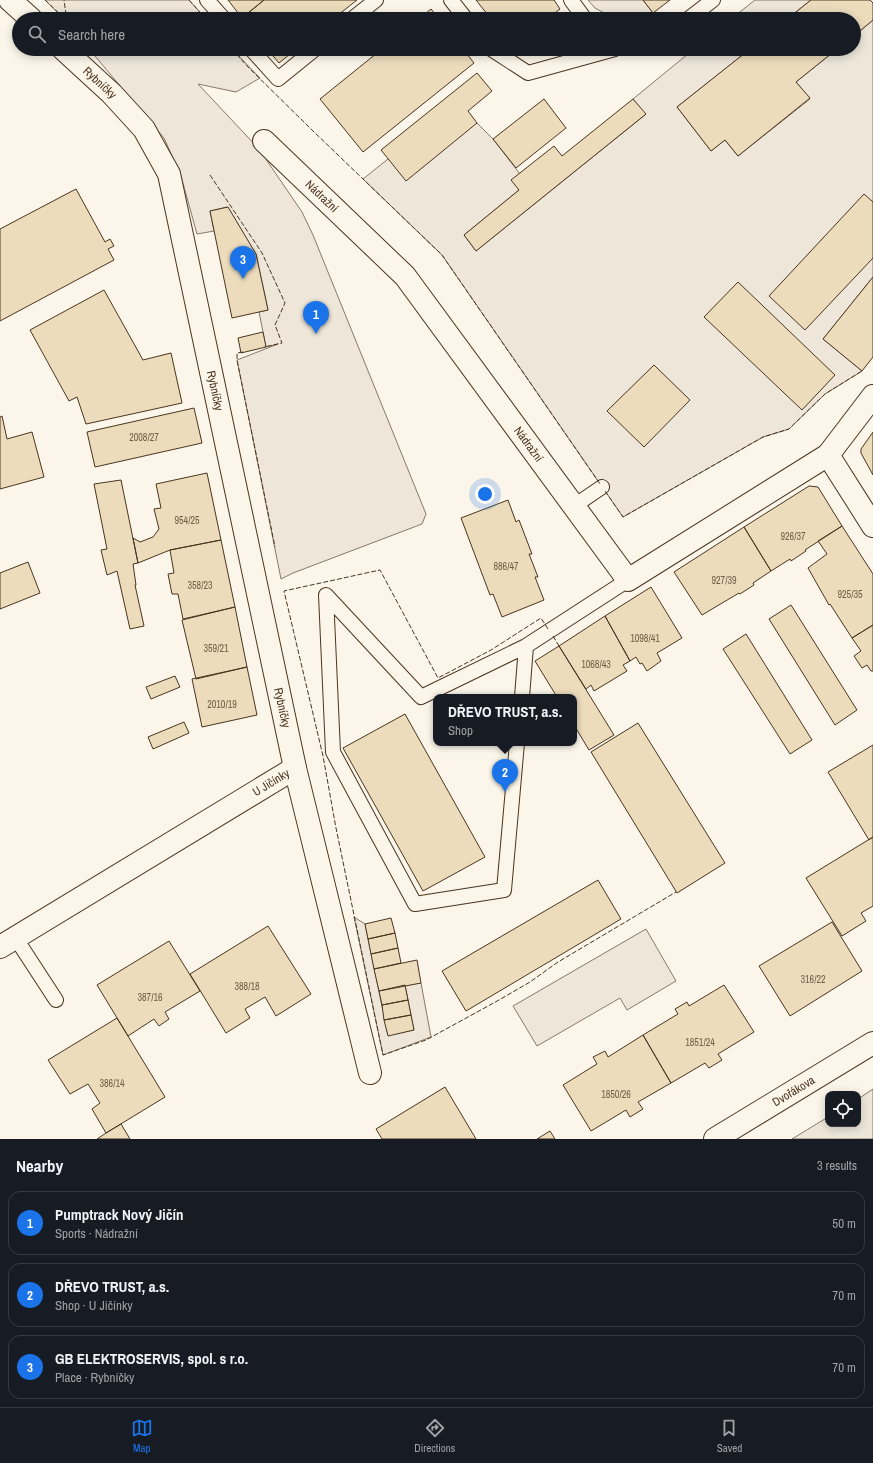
<!DOCTYPE html>
<html lang="en">
<head>
<meta charset="utf-8">
<style>
  :root { --surface:#171b24; --page:#242831; --text:#f1f3f6; --muted:#9ea1a6; --line:#363941; --accent:#1a73e8 }
  body { margin:0; font-family:"Archivo Narrow",sans-serif; background:var(--page); color:var(--text) }
  .controls { position:absolute; right:12px; bottom:12px; display:grid; overflow:hidden; border-radius:8px; box-shadow:0 2px 10px #0003 }
  .controls button { width:36px; height:36px; display:grid; place-items:center; padding:0; border:0; border-bottom:1px solid var(--line); background:var(--surface); color:var(--text); font:20px sans-serif }
  .you { position:absolute; left:485px; top:494px; width:14px; height:14px; margin:-10px; border:3px solid #fff; border-radius:50%; background:#1a73e8; box-shadow:0 0 0 6px #1a73e833 }
  .badge { display:grid; place-items:center; width:26px; height:26px; border-radius:50%; background:var(--accent); color:#fff; font-size:13px; font-weight:700 }
  .pin { position:absolute; translate:-50% -33px; filter:drop-shadow(0 1px 2px #0008) }
  .pin::after { content:''; position:absolute; top:21px; width:14px; height:12px; background:inherit; clip-path:polygon(0 0,100% 0,50% 100%) }
  .popup { position:absolute; left:433px; top:694px; width:144px; height:52px; box-sizing:border-box; display:grid; place-content:center; border-radius:8px; background:var(--surface); filter:drop-shadow(0 1px 3px #0005); font-size:13px; white-space:nowrap; color:var(--muted) }
  .popup b { font-size:15px; color:var(--text) }
  .popup::after { content:''; position:absolute; left:50%; top:100%; margin-left:-8px; border:8px solid transparent; border-top-color:var(--surface) }
  .list { margin:0; padding:0; list-style:none }
  h2 { display:flex; justify-content:space-between; align-items:center; height:52px; margin:0; padding:0 16px; font-size:17px }
  h2 small { font-size:13px; font-weight:400; color:var(--muted) }
  .list li { display:grid; grid-template-columns:26px 1fr auto; gap:12px; align-items:center; box-sizing:border-box; height:64px; margin:0 8px 8px; padding:0 8px; border:1px solid var(--line); border-radius:12px }
  .list b { display:block; font-size:15px; white-space:nowrap }
  .list p { margin:0; font-size:13px; white-space:nowrap; color:var(--muted) }
  .list em { font-size:13px; font-style:normal; color:var(--muted) }
  .icon { flex:none; width:22px; height:22px; fill:none; stroke:currentColor; stroke-width:2; stroke-linecap:round; stroke-linejoin:round }
  .map { position:relative; flex:none; width:873px; height:1139px; overflow:hidden }
  .search { position:absolute; background:var(--surface); box-shadow:0 2px 10px #0003; left:12px; right:12px; top:12px; height:44px; display:flex; align-items:center; gap:10px; box-sizing:border-box; padding:0 14px; border-radius:22px; color:var(--muted); font-size:15px }
  .sheet { height:268px; background:var(--surface) }
  nav { display:flex; justify-content:space-around; align-items:center; box-sizing:border-box; height:56px; border-top:1px solid var(--line); background:var(--surface); font-size:11px; color:var(--muted) }
  nav a { display:grid; justify-items:center; gap:2px }
  nav .on { color:var(--accent) }
  .map>svg:first-child { display:block }
  .green { fill:#ede6d9; stroke:#887966 }
  .building { fill:#ecdcbc; stroke:#4a3520 }
  .lines { fill:none; stroke-linecap:round; stroke-linejoin:round }
  .lane-casing { stroke:#4a3520; stroke-width:16 }
  .street-casing { stroke:#4a3520; stroke-width:24 }
  .lane { stroke:#fbf6e9; stroke-width:14 }
  .street { stroke:#fbf6e9; stroke-width:22 }
  .fence { stroke:#4a3520; stroke-width:1; stroke-dasharray:5 2; stroke-linecap:butt }
  .labels { text-anchor:middle; dominant-baseline:central; stroke-width:3; stroke-linejoin:round; paint-order:stroke }
  .number-label { font-size:10px; fill:#725f47 }
  .street-label { font-size:12px; fill:#4a3520; stroke:#fbf6e9 }
</style>
</head>
<body>
<div class="map">
<svg width="873" height="1139" viewBox="0 0 873 1139">
  <rect width="100%" height="100%" fill="#fbf6e9"/>
  <path class="green" d="M 45,0 L 189,0 L 206,19 L 64,19 Z
    M 588,0 L 643,0 L 653,13 L 638,18 L 606,14 L 595,8 Z
    M 755,0 L 811,0 L 787,19 L 731,19 Z
    M 873,20 L 873,277 L 823,339 L 862,371 L 825,394 L 789,429 L 763,437 L 623,517 L 442,255 L 363,179 L 388,159 L 477,123 L 493,139 L 520,174 L 519,190 L 464,235 L 476,251 L 645,115 L 633,99 L 694,49 L 750,49 L 677,107 L 711,151 L 725,140 L 738,156 L 810,99 L 796,82 L 837,49 L 854,49 L 854,36 Z
    M 89,49 L 232,49 L 260,78 L 236,92 L 198,84 L 259,149 L 302,212 L 313,235 L 426,514 L 422,524 L 293,573 L 281,579 L 237,360 L 278,344 L 266,347 L 259,312 L 268,310 L 256,254 L 227,207 L 210,211 L 214,231 L 197,234 L 181,176 L 164,138 Z
    M 354,917 L 365,924 L 388,1035 L 414,1030 L 405,985 L 421,983 L 431,1037 L 383,1055 Z
    M 646,929 L 676,981 L 627,1010 L 620,998 L 537,1046 L 513,1006 Z
    M 873,1089 L 873,1139 L 792,1139 L 828,1117 L 828,1124 L 858,1124 L 858,1099 Z"/>
  <path class="building" d="M 228,0 L 264,0 L 242,18 Z
    M 264,0 L 357,0 L 333,19 L 244,19 L 242,18 Z
    M 476,0 L 554,0 L 560,9 L 547,19 L 491,19 Z
    M 643,0 L 670,0 L 653,13 Z
    M 811,0 L 870,0 L 873,3 L 873,20 L 854,36 L 854,19 L 787,19 Z
    M 431,9 L 439,19 L 419,19 Z
    M 267,49 L 296,49 L 279,63 Z
    M 382,49 L 463,49 L 474,63 L 363,152 L 320,99 Z
    M 750,49 L 837,49 L 796,82 L 810,98 L 738,156 L 725,140 L 711,151 L 677,107 Z
    M 477,73 L 492,91 L 468,111 L 477,123 L 406,181 L 381,150 Z
    M 544,99 L 566,128 L 516,168 L 493,139 Z
    M 633,99 L 646,114 L 476,251 L 464,235 L 519,190 L 511,180 L 554,146 L 562,156 Z
    M 76,189 L 105,242 L 110,239 L 114,246 L 108,249 L 114,260 L 0,321 L 0,229 Z
    M 864,194 L 873,202 L 873,258 L 805,330 L 769,296 Z
    M 228,207 L 256,254 L 268,310 L 232,318 L 210,211 Z
    M 873,277 L 873,357 L 862,371 L 823,339 Z
    M 738,282 L 835,375 L 802,410 L 704,317 Z
    M 104,290 L 143,360 L 171,353 L 182,403 L 86,424 L 77,397 L 69,401 L 30,330 Z
    M 263,332 L 266,347 L 241,353 L 238,338 Z
    M 654,365 L 690,400 L 644,447 L 607,411 Z
    M 194,408 L 202,443 L 95,467 L 87,432 Z
    M 2,416 L 7,439 L 32,432 L 44,477 L 0,489 L 0,417 Z
    M 873,432 L 873,475 L 861,453 L 861,449 Z
    M 207,473 L 221,540 L 170,550 L 138,563 L 133,538 L 140,542 L 153,537 L 159,529 L 154,509 L 161,508 L 156,484 Z
    M 121,480 L 138,563 L 133,564 L 136,585 L 135,585 L 144,626 L 130,629 L 117,571 L 107,575 L 101,550 L 107,549 L 94,484 Z
    M 809,486 L 818,487 L 842,526 L 805,550 L 806,551 L 791,561 L 790,559 L 771,571 L 744,527 Z
    M 508,500 L 516,522 L 519,520 L 532,554 L 529,554 L 538,577 L 535,577 L 544,600 L 502,617 L 493,594 L 490,595 L 461,518 Z
    M 842,526 L 873,574 L 873,625 L 852,638 L 830,604 L 829,605 L 808,568 L 827,554 L 818,541 Z
    M 744,527 L 771,571 L 753,583 L 754,585 L 740,594 L 739,593 L 702,615 L 674,572 Z
    M 221,540 L 235,607 L 183,619 L 178,594 L 172,594 L 168,574 L 174,573 L 170,550 Z
    M 28,562 L 40,593 L 0,609 L 0,573 Z
    M 651,587 L 682,638 L 657,653 L 661,661 L 647,671 L 642,663 L 640,664 L 636,657 L 630,661 L 605,616 Z
    M 791,605 L 857,710 L 835,725 L 769,619 Z
    M 235,607 L 247,667 L 196,679 L 182,620 Z
    M 605,616 L 630,661 L 623,665 L 627,671 L 594,691 L 591,685 L 586,689 L 559,646 Z
    M 873,625 L 873,671 L 871,671 L 867,665 L 862,668 L 854,656 L 861,651 L 852,638 Z
    M 746,634 L 812,740 L 790,754 L 723,649 Z
    M 559,646 L 614,735 L 589,750 L 574,725 L 574,697 L 557,697 L 535,661 Z
    M 247,667 L 257,715 L 202,727 L 192,679 Z
    M 175,676 L 180,687 L 151,699 L 146,687 Z
    M 405,714 L 485,857 L 423,891 L 343,748 Z
    M 184,722 L 189,733 L 153,749 L 148,737 Z
    M 638,723 L 725,863 L 677,893 L 591,752 Z
    M 873,745 L 873,837 L 869,840 L 828,772 Z
    M 873,837 L 873,906 L 861,913 L 866,921 L 842,936 L 806,878 Z
    M 598,880 L 621,919 L 466,1011 L 442,971 Z
    M 391,918 L 395,933 L 368,939 L 365,924 Z
    M 832,922 L 862,971 L 790,1016 L 759,966 Z
    M 268,926 L 311,994 L 276,1016 L 265,997 L 245,1009 L 250,1018 L 226,1033 L 190,974 Z
    M 395,933 L 398,948 L 371,954 L 368,939 Z
    M 169,941 L 200,991 L 165,1012 L 169,1019 L 159,1026 L 154,1019 L 128,1036 L 97,985 Z
    M 398,948 L 401,963 L 374,969 L 371,954 Z
    M 417,960 L 421,983 L 379,991 L 374,969 Z
    M 405,985 L 408,1000 L 382,1005 L 379,991 Z
    M 724,985 L 754,1032 L 718,1054 L 722,1060 L 709,1068 L 705,1063 L 671,1083 L 643,1035 L 678,1014 L 675,1009 L 687,1002 L 689,1006 Z
    M 408,1000 L 411,1015 L 384,1020 L 382,1005 Z
    M 411,1015 L 414,1030 L 388,1036 L 384,1020 Z
    M 117,1018 L 165,1097 L 106,1133 L 92,1109 L 100,1103 L 88,1084 L 70,1094 L 48,1060 Z
    M 643,1035 L 671,1083 L 638,1102 L 643,1109 L 630,1117 L 626,1110 L 591,1131 L 563,1085 L 597,1064 L 593,1057 L 605,1051 L 608,1057 Z
    M 445,1087 L 476,1139 L 382,1139 L 376,1129 Z
    M 121,1124 L 130,1139 L 97,1139 L 106,1133 Z
    M 550,1131 L 555,1139 L 537,1139 Z"/>
  <g class="lines">
    <g class="lane-casing">
      <path id="lane" d="M 207,0 L 224,19
        M 451,0 L 466,19
        M 571,0 L 585,19
        M 352,19 L 376,0
        M 688,19 L 713,0
        M 251,49 L 278,79 L 315,49
        M 491,49 L 528,73 L 615,49
        M 574,506 L 602,487
        M 522,697 L 526,646
        M 517,743 L 504,890 L 415,904 L 333,752 L 326,595 L 421,697 L 526,646 L 628,580
        M 15,937 L 56,1000"/>
    </g>
    <g class="street-casing">
      <g id="street">
        <path d="M 10,0 L 31,19"/>
        <path id="s1" d="M 63,49 L 112,94 L 144,129 L 169,174 L 295,768 L 370,1073"/>
        <path id="s2" d="M 264,141 L 405,276 L 628,580 L 828,455 L 873,396"/>
        <path d="M 828,455 L 873,526"/>
        <path id="s3" d="M 0,947 L 295,768"/>
        <path id="s4" d="M 715,1139 L 873,1043"/>
      </g>
    </g>
    <use href="#lane" class="lane"/>
    <use href="#street" class="street"/>
    <path class="fence" d="M 45,0 L 63,17 L 66,14 L 64,0
      M 189,0 L 206,19
      M 232,49 L 248,67 L 312,130 L 442,255 L 600,484
      M 210,175 L 262,253 L 285,303 L 275,325 L 282,343 L 264,347
      M 243,352 L 237,353 L 237,360 L 275,547
      M 605,491 L 623,517 L 763,437 L 789,429 L 825,394 L 862,371
      M 548,629 L 541,618 L 491,650 L 438,678 L 380,570 L 284,591 L 323,756 L 336,828 L 383,1055 L 426,1040 L 499,1000 L 530,982 L 558,962 L 676,892
      M 553,636 L 559,646"/>
  </g>
  <g class="labels">
    <g class="number-label">
      <text x="144" y="437">2008/27</text>
      <text x="187" y="520">954/25</text>
      <text x="793" y="536">926/37</text>
      <text x="506" y="566">886/47</text>
      <text x="724" y="580">927/39</text>
      <text x="200" y="585">358/23</text>
      <text x="850" y="594">925/35</text>
      <text x="645" y="638">1098/41</text>
      <text x="216" y="648">359/21</text>
      <text x="596" y="664">1068/43</text>
      <text x="222" y="704">2010/19</text>
      <text x="813" y="979">316/22</text>
      <text x="247" y="986">388/18</text>
      <text x="150" y="997">387/16</text>
      <text x="700" y="1042">1851/24</text>
      <text x="112" y="1083">386/14</text>
      <text x="616" y="1094">1850/26</text>
    </g>
    <g class="street-label">
      <text stroke="none"><textPath href="#s1" startOffset="50">Rybníčky</textPath></text>
      <text stroke="none"><textPath href="#s2" startOffset="80">Nádražní</textPath></text>
      <text stroke="none"><textPath href="#s1" startOffset="387">Rybníčky</textPath></text>
      <text stroke="none"><textPath href="#s2" startOffset="404">Nádražní</textPath></text>
      <text stroke="none"><textPath href="#s1" startOffset="711">Rybníčky</textPath></text>
      <text stroke="none"><textPath href="#s3" startOffset="317">U Jičínky</textPath></text>
      <text stroke="none"><textPath href="#s4" startOffset="92">Dvořákova</textPath></text>
    </g>
  </g>
</svg>
<div class="controls">
<button><svg class="icon" aria-label="locate" viewBox="0 0 24 24"><circle cx="12" cy="12" r="6"/><path d="M12 2v4M12 18v4M2 12h4M18 12h4"/></svg></button>
</div>
<div class="you"></div>
<div class="pin badge" style="left:316px;top:334px">1</div>
<div class="pin badge" style="left:505px;top:792px">2</div>
<div class="popup"><b>DŘEVO TRUST, a.s.</b>Shop</div>
<div class="pin badge" style="left:243px;top:279px">3</div>
<div class="search"><svg class="icon" aria-label="search" viewBox="0 0 24 24"><circle cx="10" cy="10" r="6"/><path d="M15 15l6 6"/></svg>Search here</div>
</div>
<section class="sheet">
<h2>Nearby<small>3 results</small></h2>
<ul class="list">
<li><span class="badge">1</span><div><b>Pumptrack Nový Jičín</b><p>Sports · Nádražní</p></div><em>50 m</em></li>
<li><span class="badge">2</span><div><b>DŘEVO TRUST, a.s.</b><p>Shop · U Jičínky</p></div><em>70 m</em></li>
<li><span class="badge">3</span><div><b>GB ELEKTROSERVIS, spol. s r.o.</b><p>Place · Rybníčky</p></div><em>70 m</em></li>
</ul>
</section>
<nav>
<a class="on"><svg class="icon" aria-label="map" viewBox="0 0 24 24"><path d="M3 6l6-2 6 2 6-2v14l-6 2-6-2-6 2zM9 4v14M15 6v14"/></svg>Map</a>
<a><svg class="icon" aria-label="directions" viewBox="0 0 24 24"><path d="M12 3l9 9-9 9-9-9zM9 14v-3h6M13 9l2 2-2 2"/></svg>Directions</a>
<a><svg class="icon" aria-label="saved" viewBox="0 0 24 24"><path d="M7 4h10v16l-5-4-5 4z"/></svg>Saved</a>
</nav>
</body>
</html>
